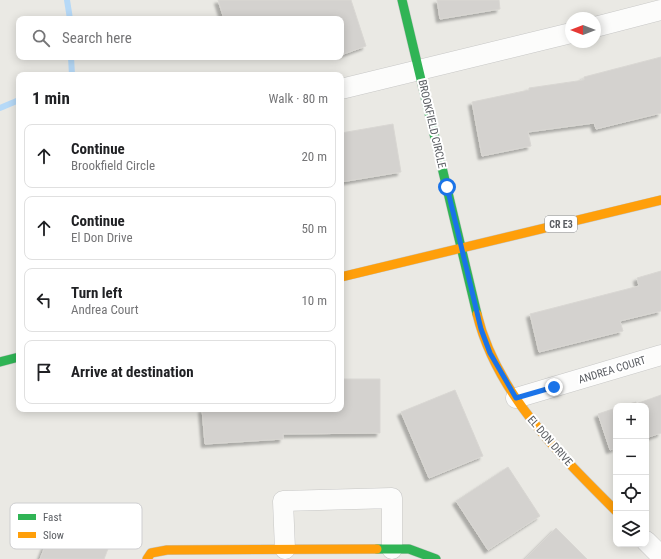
<!DOCTYPE html>
<html lang="en">
<head>
<meta charset="utf-8">
<style>
  :root { --surface:#fff; --page:#f6f6f6; --text:#202124; --muted:#757577; --line:#e0e0e0 }
  body { margin:0; font-family:"Roboto Condensed",sans-serif; background:var(--page); color:var(--text) }
  .controls { position:absolute; right:12px; bottom:12px; display:grid; overflow:hidden; border-radius:8px; box-shadow:0 2px 10px #0003 }
  .controls button { width:36px; height:36px; display:grid; place-items:center; padding:0; border:0; border-bottom:1px solid var(--line); background:var(--surface); color:var(--text); font:20px sans-serif }
  .compass { position:absolute; left:565px; top:12px; width:36px; height:36px; border-radius:50%; background:var(--surface); box-shadow:0 2px 10px #0003; rotate:270deg }
  .stop { position:absolute; width:12px; height:12px; margin:-9px; border:3px solid #1a73e8; border-radius:50%; background:#fff }
  .stop.end { background:#1a73e8; border-color:#fff; box-shadow:0 1px 4px #0008 }
  .list { margin:0; padding:0; list-style:none }
  h2 { display:flex; justify-content:space-between; align-items:center; height:52px; margin:0; padding:0 16px; font-size:17px }
  h2 small { font-size:13px; font-weight:400; color:var(--muted) }
  .list li { display:grid; grid-template-columns:26px 1fr auto; gap:12px; align-items:center; box-sizing:border-box; height:64px; margin:0 8px 8px; padding:0 8px; border:1px solid var(--line); border-radius:8px }
  .list b { display:block; font-size:15px; white-space:nowrap }
  .list p { margin:0; font-size:13px; white-space:nowrap; color:var(--muted) }
  .list em { font-size:13px; font-style:normal; color:var(--muted) }
  .icon { flex:none; width:22px; height:22px; fill:none; stroke:currentColor; stroke-width:2; stroke-linecap:round; stroke-linejoin:round }
  .map { position:relative; flex:none; width:661px; height:559px; overflow:hidden }
  .search { position:absolute; background:var(--surface); box-shadow:0 2px 10px #0003; left:16px; top:16px; width:328px; height:44px; display:flex; align-items:center; gap:10px; box-sizing:border-box; padding:0 14px; border-radius:8px; color:var(--muted); font-size:15px }
  .panel { position:absolute; background:var(--surface); box-shadow:0 2px 10px #0003; left:16px; top:72px; width:328px; height:340px; border-radius:8px }
  .map>svg:first-child { display:block }
  .lines { fill:none; stroke-linecap:round; stroke-linejoin:round }
  .stream { stroke:#b6d9f7; stroke-width:6 }
  .building { fill:#d4d2cf; stroke:#d9d7d3; filter:url(#shadow) }
  .street-casing { stroke:#c7c7c6; stroke-width:21 }
  .fast-casing { stroke:#c5c6c4; stroke-width:10 }
  .slow-casing { stroke:#c5c6c4; stroke-width:10 }
  .street { stroke:#fcfcfb; stroke-width:20 }
  .fast { stroke:#30b455; stroke-width:9 }
  .slow { stroke:#ff9f0a; stroke-width:9 }
  .route { stroke:#1a73e8; stroke-width:5 }
  .labels { text-anchor:middle; dominant-baseline:central; stroke-width:4; stroke-linejoin:round; paint-order:stroke }
  .shield { fill:#fff; stroke:#8c8e91; stroke-width:1 }
  .shield-label { font-size:10px; font-weight:bold; fill:#5a5d62 }
  .street-label { font-size:11px; fill:#5a5d62; stroke:#fff }
  .key { fill:#fff; stroke:#ceced0; stroke-width:1 }
  .key-label { font-size:11px; fill:#5a5d62 }
</style>
</head>
<body>
<div class="map">
<svg width="661" height="559" viewBox="0 0 661 559">
  <defs>
    <filter id="shadow"><feDropShadow dx="-3.5" dy="3.5" stdDeviation="1" flood-color="#0004"/></filter>
  </defs>
  <rect width="100%" height="100%" fill="#eae9e4"/>
  <g class="lines">
    <path class="stream" d="M 67,0 L 70,19
      M 71,57 L 72,75
      M 0,108 L 19,100"/>
  </g>
  <path class="building" d="M 218,0 L 351,0 L 366,46 L 341,55 L 341,19 L 224,19 Z
    M 437,0 L 499,0 L 500,9 L 440,19 Z
    M 661,57 L 661,113 L 596,129 L 594,123 L 528,132 L 531,146 L 482,156 L 472,102 L 529,90 L 529,88 L 584,80 L 584,77 Z
    M 393,124 L 401,172 L 341,182 L 341,133 Z
    M 661,271 L 661,311 L 620,321 L 623,331 L 539,352 L 530,314 L 639,286 L 637,278 Z
    M 341,379 L 380,379 L 380,433 L 283,434 L 283,439 L 205,444 L 202,409 L 341,409 Z
    M 455,390 L 483,456 L 429,478 L 401,412 Z
    M 661,395 L 661,433 L 646,438 L 646,406 L 622,406 L 636,402 L 636,404 Z
    M 616,408 L 616,448 L 610,450 L 598,414 Z
    M 508,467 L 540,516 L 488,550 L 456,501 Z
    M 56,519 L 111,541 L 104,559 L 40,559 Z
    M 556,528 L 587,559 L 525,559 Z"/>
  <g class="lines">
    <g class="street-casing">
      <path id="street" d="M 595,27 L 661,10
        M 341,89 L 571,33
        M 516,398 L 661,355
        M 646,541 L 661,556
        M 285,549 L 283,501 L 392,498 L 392,549"/>
    </g>
    <g class="fast-casing">
      <path id="fast" d="M 402,0 L 477,314
        M 0,362 L 19,357
        M 377,549 L 409,549 L 436,559"/>
    </g>
    <g class="slow-casing">
      <path id="slow" d="M 341,277 L 661,200
        M 477,314 C 496,393 560,455 616,511
        M 147,559 L 151,553 L 167,550 L 377,549"/>
    </g>
    <use href="#street" class="street"/>
    <use href="#fast" class="fast"/>
    <use href="#slow" class="slow"/>
  </g>
  <g class="lines">
    <path class="route" d="M 447,187 L 481,329 L 490,353 L 516,398 L 554,387"/>
  </g>
  <g class="labels">
    <rect class="shield" x="545" y="216" width="32" height="16" rx="3"/>
    <g class="shield-label">
      <text x="561" y="224">CR E3</text>
    </g>
    <g class="street-label">
      <text transform="translate(432 124) rotate(77)">BROOKFIELD CIRCLE</text>
      <text transform="translate(612 370) rotate(-17)">ANDREA COURT</text>
      <text transform="translate(550 441) rotate(49)">EL DON DRIVE</text>
    </g>
  </g>
  <rect x="10" y="503" width="132" height="46" rx="6" class="key"/>
  <rect x="18" y="514" width="18" height="6" fill="#30b455"/>
  <rect x="18" y="532" width="18" height="6" fill="#ff9f0a"/>
  <g class="key-label">
    <text x="43" y="521">Fast</text>
    <text x="43" y="539">Slow</text>
  </g>
</svg>
<div class="controls">
<button>+</button>
<button>−</button>
<button><svg class="icon" aria-label="locate" viewBox="0 0 24 24"><circle cx="12" cy="12" r="6"/><path d="M12 2v4M12 18v4M2 12h4M18 12h4"/></svg></button>
<button><svg class="icon" aria-label="layers" viewBox="0 0 24 24"><path d="M12 4l9 5-9 5-9-5zM3 14l9 5 9-5"/></svg></button>
</div>
<svg class="compass" viewBox="-18 -18 36 36"><path d="M0-13l5 13h-10z" fill="#e53935"/><path d="M0 13l5-13h-10z" fill="#757577"/></svg>
<div class="stop" style="left:447px;top:187px"></div>
<div class="stop end" style="left:554px;top:387px"></div>
<div class="search"><svg class="icon" aria-label="search" viewBox="0 0 24 24"><circle cx="10" cy="10" r="6"/><path d="M15 15l6 6"/></svg>Search here</div>
<section class="panel">
<h2>1 min<small>Walk · 80 m</small></h2>
<ul class="list">
<li><svg class="icon" aria-label="ahead" viewBox="0 0 24 24"><path d="M12 20V5M6 11l6-6 6 6"/></svg><div><b>Continue</b><p>Brookfield Circle</p></div><em>20 m</em></li>
<li><svg class="icon" aria-label="ahead" viewBox="0 0 24 24"><path d="M12 20V5M6 11l6-6 6 6"/></svg><div><b>Continue</b><p>El Don Drive</p></div><em>50 m</em></li>
<li><svg class="icon" aria-label="left" viewBox="0 0 24 24"><path d="M17 20v-9H6M10 6l-5 5 5 5"/></svg><div><b>Turn left</b><p>Andrea Court</p></div><em>10 m</em></li>
<li><svg class="icon" aria-label="arrive" viewBox="0 0 24 24"><path d="M6 21V4h12l-3 4 3 4H6"/></svg><div><b>Arrive at destination</b></div></li>
</ul>
</section>
</div>
</body>
</html>
